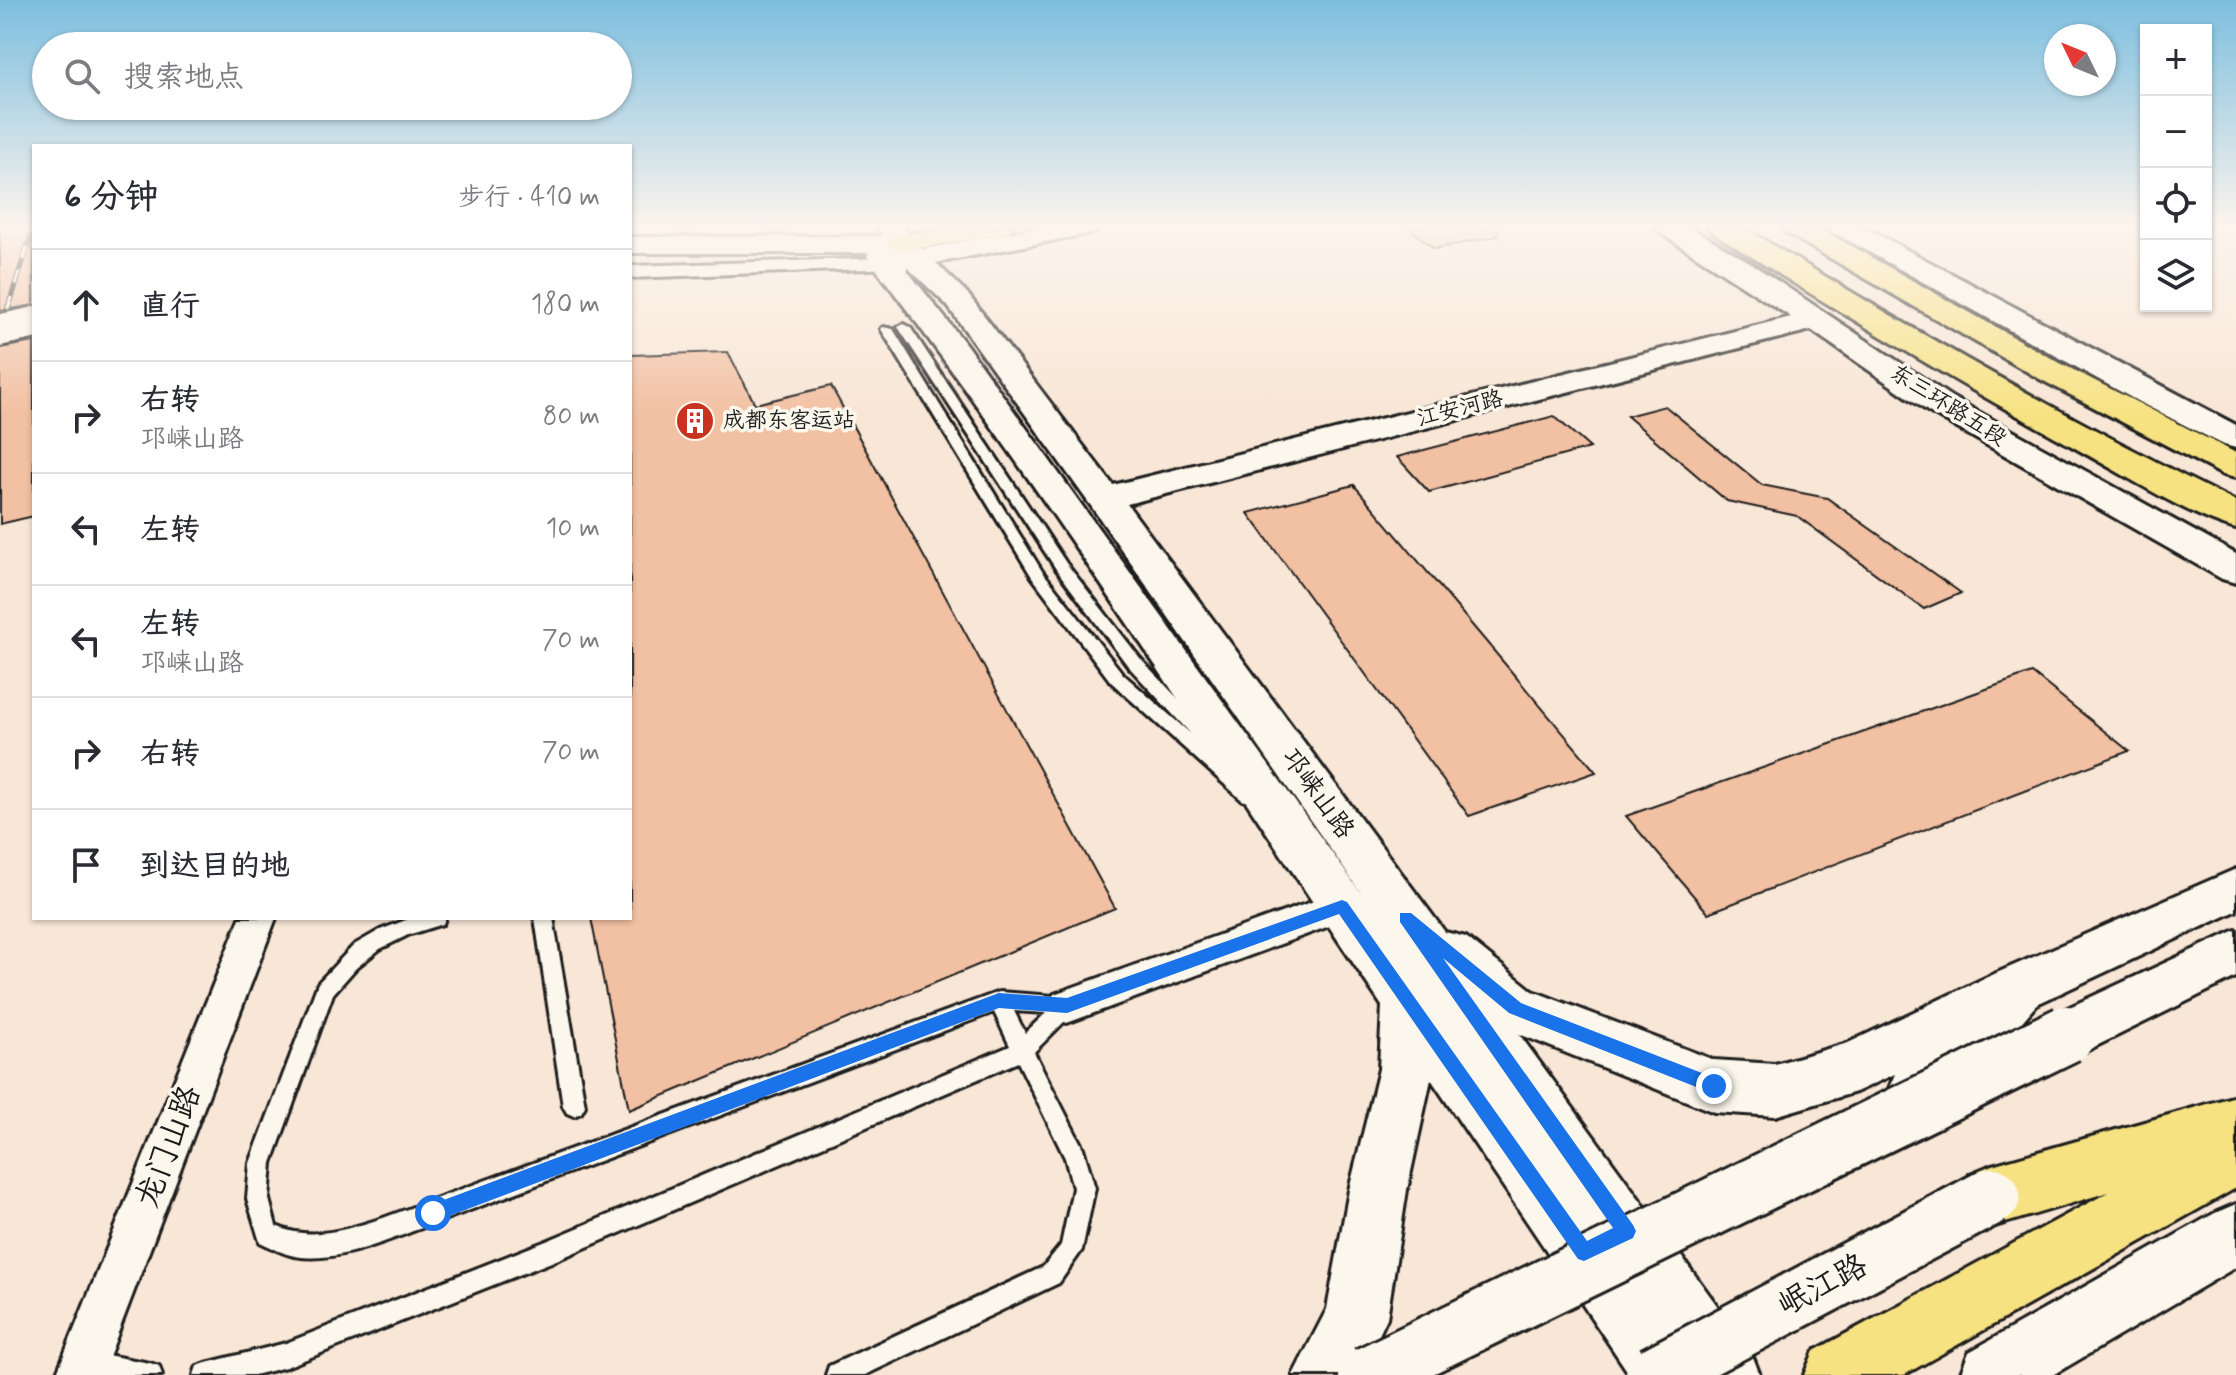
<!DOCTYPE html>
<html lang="zh">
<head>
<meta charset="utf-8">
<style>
  :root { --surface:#fff; --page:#f7f7f7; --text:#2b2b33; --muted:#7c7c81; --line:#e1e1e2 }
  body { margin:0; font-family:Mynerve,"LXGW WenKai TC",sans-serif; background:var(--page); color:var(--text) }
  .controls { position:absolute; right:24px; top:24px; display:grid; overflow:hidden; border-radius:0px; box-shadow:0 2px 6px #0004 }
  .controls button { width:72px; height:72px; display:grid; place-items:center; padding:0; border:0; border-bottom:2px solid var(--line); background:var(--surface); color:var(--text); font:40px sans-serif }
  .compass { position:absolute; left:2044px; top:24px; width:72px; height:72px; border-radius:50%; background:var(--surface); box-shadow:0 2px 6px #0004; rotate:313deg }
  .stop { position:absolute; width:24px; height:24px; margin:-18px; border:6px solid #1a73e8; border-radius:50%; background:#fff }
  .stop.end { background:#1a73e8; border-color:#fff; box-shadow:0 2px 8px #0008 }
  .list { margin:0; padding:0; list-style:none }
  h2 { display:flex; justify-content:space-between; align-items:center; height:104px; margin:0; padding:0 32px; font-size:34px }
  h2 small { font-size:26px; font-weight:400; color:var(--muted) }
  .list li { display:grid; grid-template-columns:52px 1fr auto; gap:24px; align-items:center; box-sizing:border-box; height:112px; padding:0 32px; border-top:2px solid var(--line) }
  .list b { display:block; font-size:30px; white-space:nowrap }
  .list p { margin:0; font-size:26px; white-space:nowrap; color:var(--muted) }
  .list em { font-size:26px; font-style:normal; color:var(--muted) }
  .icon { flex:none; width:44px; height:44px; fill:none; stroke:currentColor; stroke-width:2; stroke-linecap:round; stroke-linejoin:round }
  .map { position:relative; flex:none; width:2236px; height:1375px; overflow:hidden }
  .search { position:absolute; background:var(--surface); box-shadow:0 2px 6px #0004; left:32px; top:32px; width:600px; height:88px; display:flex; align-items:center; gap:20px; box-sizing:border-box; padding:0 28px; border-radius:44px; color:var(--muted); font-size:30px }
  .panel { position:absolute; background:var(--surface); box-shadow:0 2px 6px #0004; left:32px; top:144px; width:600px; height:776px; border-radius:0px }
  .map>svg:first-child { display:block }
  .building { fill:#f2c0a2; stroke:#1c1c1c; stroke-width:2 }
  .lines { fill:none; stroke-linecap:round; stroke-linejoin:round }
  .lane-casing { stroke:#1c1c1c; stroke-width:6 }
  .street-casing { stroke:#1c1c1c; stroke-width:6 }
  .secondary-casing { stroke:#1c1c1c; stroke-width:6 }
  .highway-casing { stroke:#1c1c1c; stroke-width:6 }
  .lane { fill:#fbf7ec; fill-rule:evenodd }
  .street { fill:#fbf7ec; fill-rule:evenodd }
  .secondary { fill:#fbf7ec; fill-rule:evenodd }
  .highway { fill:#f7e281; fill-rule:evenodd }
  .rail-casing { stroke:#1c1c1c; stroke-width:6 }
  .rail { stroke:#fbf7ec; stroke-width:4; stroke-dasharray:13; stroke-linecap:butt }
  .secondary-bridge-far1-casing { stroke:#1c1c1c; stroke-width:35; stroke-linecap:butt }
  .secondary-bridge-casing { stroke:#1c1c1c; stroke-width:62; stroke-linecap:butt }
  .secondary-bridge-far1 { stroke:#fbf7ec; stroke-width:31 }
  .secondary-bridge { stroke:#fbf7ec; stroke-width:56 }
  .route { fill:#1a73e8 }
  .labels { text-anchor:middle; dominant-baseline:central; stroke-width:7; stroke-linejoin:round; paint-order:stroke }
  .far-street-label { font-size:22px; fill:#1c1c1c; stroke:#fbf7ec }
  .far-poi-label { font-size:22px; fill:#1c1c1c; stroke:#fbf7ec; text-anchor:start }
  .street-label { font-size:26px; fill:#1c1c1c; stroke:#fbf7ec }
  .near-street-label { font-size:32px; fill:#1c1c1c; stroke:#fbf7ec }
</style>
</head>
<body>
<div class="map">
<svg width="2236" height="1375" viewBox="0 0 2236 1375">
  <rect width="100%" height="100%" fill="#f8e6d6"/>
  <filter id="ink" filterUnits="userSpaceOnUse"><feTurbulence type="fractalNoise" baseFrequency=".0125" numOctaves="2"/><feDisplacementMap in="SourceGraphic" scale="16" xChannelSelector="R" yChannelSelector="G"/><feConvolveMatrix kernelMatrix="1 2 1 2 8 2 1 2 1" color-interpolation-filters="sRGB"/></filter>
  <g filter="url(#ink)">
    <path class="building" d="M 0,226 L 34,226 L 34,305 L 0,311 Z
      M 1407,226 L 1497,226 L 1498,236 L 1434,249 Z
      M 34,342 L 34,516 L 0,524 L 0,348 Z
      M 728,352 L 755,404 L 831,386 L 1115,908 L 629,1110 L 591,918 L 630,918 L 630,355 Z
      M 1665,406 L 1762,485 L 1827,498 L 1961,593 L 1924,609 L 1797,516 L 1727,501 L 1627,416 Z
      M 1554,416 L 1590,448 L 1429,492 L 1397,457 Z
      M 1354,485 L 1596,772 L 1469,816 L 1248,513 Z
      M 2032,673 L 2129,751 L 1708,913 L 1626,816 Z"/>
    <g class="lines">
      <g class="lane-casing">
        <path id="lane" d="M 904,324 L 910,327 L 1066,563 L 1140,658 L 1225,749 L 1227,754 L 1220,760 L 1254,790 L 1257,795 L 1254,800 L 1248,802 L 1242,800 L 1111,682 L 1032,577 L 881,329 L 883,327 L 893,329 L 1042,571 L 1123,674 L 1191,734 L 1128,666 L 1056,569 L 898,327 Z
          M 411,918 L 445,918 L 443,924 L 408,935 L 380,949 L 356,968 L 333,994 L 272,1163 L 269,1199 L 276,1226 C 311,1242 348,1229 383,1218 L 999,992 L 1067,997 L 1074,1000 L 1077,1006 L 1074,1012 L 1034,1052 L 1083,1148 L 1095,1188 L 1082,1250 L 1059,1283 L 865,1375 L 826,1375 L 829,1366 L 1043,1267 L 1061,1245 L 1073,1188 L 1065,1158 L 1018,1062 L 559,1259 L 286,1367 L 254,1375 L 194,1375 L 197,1366 L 206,1363 L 286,1343 L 549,1240 L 1010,1046 L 994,1012 L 433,1224 C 391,1238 340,1264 295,1256 C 283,1254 271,1247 260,1242 L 247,1199 L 250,1163 L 318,983 L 354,945 L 380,930 ZM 1014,1011 L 1046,1013 L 1025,1033 Z
          M 535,918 L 553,918 L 585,1106 L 581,1113 L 574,1116 L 567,1113 L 563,1106 Z
          M 85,1351 L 150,1363 L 159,1366 L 162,1375 L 85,1375 L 76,1372 L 73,1363 L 76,1354 Z"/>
      </g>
      <g class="street-casing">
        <path id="street" d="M 887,258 L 897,264 L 894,268 L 630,278 L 630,266 Z
          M 1342,891 L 1354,895 L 1359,906 L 1354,917 L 1067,1023 L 1054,1018 L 1048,1006 L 1054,994 Z
          M 240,918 L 276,918 L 102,1375 L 56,1375 Z"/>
      </g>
      <g class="secondary-casing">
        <path id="secondary" d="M 876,226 L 903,226 L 922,249 L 1046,226 L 1100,226 L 1097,232 L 1087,234 L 936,263 L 967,293 L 1113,485 L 1791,317 L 1659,232 L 1655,226 L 1688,226 L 1746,260 L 1953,398 L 2236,554 L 2236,583 L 2222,579 L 1929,412 L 1811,330 L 1127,504 L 1445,932 L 1466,937 L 1533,991 L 1714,1060 L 1775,1064 L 1848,1043 L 1985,978 L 2236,869 L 2236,911 L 2037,1004 L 1960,1094 L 1915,1117 L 1896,1110 L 1888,1091 L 1895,1074 L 1856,1092 L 1775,1116 L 1714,1112 L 1519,1034 L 1751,1352 L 1760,1375 L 1630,1375 L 1431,1079 L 1407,1190 L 1387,1318 L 1360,1375 L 1293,1375 L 1327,1309 L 1349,1190 L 1379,1069 L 1382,1006 C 1214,756 1053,501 871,262 L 867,256 L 869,253 L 630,253 L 630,237 L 882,236 ZM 908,268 L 947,305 L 1091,506 L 1363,896 L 965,343 L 906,269 Z
          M 1829,226 L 1862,226 L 2236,425 L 2236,448 L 2224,445 L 2139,402 L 1833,232 Z
          M 2236,930 L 2236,977 L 2086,1051 L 2067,1059 L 2048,1051 L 2040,1034 L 2048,1017 Z
          M 2236,1204 L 2236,1267 L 2053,1375 L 1960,1375 L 1969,1352 L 2215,1213 Z"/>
      </g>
      <g class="highway-casing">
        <path id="highway" d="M 950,226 L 1013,226 L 1009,232 L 999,235 L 903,251 L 893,248 L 888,242 L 893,236 Z
          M 1708,226 L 1741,226 C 1903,324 2066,419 2236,502 L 2236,529 C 2191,517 2126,476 2084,453 C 1957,383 1834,309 1712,232 Z
          M 1781,226 L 1815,226 L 2062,364 L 2236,453 L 2236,478 L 2223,475 L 2038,378 L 1785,232 Z
          M 2236,1096 L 2236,1188 L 1904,1375 L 1804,1375 L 1814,1351 L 2109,1192 L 1992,1227 L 1970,1218 L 1961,1196 L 1970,1174 L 1992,1165 Z"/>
      </g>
      <use href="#lane" class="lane"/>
      <use href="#street" class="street"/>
      <use href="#secondary" class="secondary"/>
      <use href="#highway" class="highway"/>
      <g class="rail-casing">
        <path id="rail" d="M 0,334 L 34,226"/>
      </g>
      <use href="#rail" class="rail"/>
      <g class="secondary-bridge-far1-casing">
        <path id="secondary-bridge-far1" d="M 0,330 L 34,323"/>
      </g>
      <g class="secondary-bridge-casing">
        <path id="secondary-bridge" d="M 1367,1375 L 2067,1034
          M 1654,1375 L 1992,1196"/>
      </g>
      <use href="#secondary-bridge-far1" class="secondary-bridge-far1"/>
      <use href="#secondary-bridge" class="secondary-bridge"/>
    </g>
  </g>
  <linearGradient id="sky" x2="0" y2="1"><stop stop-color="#7cbedf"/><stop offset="0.54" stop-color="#fcf4ed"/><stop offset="1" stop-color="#fcf4ed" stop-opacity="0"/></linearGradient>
  <rect width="2236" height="418" fill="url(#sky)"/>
  <path class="route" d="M 1342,900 L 1347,902 L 1587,1241 L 1613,1228 L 1400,922 L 1400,913 L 1411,913 L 1521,1003 L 1720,1080 L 1722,1086 L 1720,1092 L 1714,1094 L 1509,1013 L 1443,958 L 1633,1225 L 1636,1231 L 1633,1238 L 1584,1261 L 1578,1259 L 1339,914 L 1067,1013 L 999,1008 L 433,1222 L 426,1219 L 424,1213 L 426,1207 L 433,1204 L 999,993 L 1067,998 Z"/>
  <defs>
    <g id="building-disc" transform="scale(2)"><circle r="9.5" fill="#c8321e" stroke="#fbf7ec"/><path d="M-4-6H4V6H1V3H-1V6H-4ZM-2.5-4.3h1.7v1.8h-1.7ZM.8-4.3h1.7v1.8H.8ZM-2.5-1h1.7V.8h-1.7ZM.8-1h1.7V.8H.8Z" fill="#fff"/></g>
  </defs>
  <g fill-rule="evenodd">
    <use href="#building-disc" x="695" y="421"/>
  </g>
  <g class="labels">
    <g class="far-street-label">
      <text transform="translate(1948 406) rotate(32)">东三环路五段</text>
      <text transform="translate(1460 409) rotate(-14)">江安河路</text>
    </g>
    <g class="far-poi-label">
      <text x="723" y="421">成都东客运站</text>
    </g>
    <g class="street-label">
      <text transform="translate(1317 794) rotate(54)">邛崃山路</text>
    </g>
    <g class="near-street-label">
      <text transform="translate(169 1147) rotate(-69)">龙门山路</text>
      <text transform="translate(1823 1286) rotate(-28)">岷江路</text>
    </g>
  </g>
</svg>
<div class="controls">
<button>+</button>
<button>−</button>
<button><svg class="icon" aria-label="locate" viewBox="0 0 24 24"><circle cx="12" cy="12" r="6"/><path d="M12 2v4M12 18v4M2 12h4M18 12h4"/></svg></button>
<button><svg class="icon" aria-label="layers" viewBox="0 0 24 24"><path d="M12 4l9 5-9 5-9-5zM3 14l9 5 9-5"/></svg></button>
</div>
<svg class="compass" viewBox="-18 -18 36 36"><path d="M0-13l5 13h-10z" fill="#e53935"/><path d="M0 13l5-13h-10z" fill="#7c7c81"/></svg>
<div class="stop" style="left:433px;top:1213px"></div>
<div class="stop end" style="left:1714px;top:1086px"></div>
<div class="search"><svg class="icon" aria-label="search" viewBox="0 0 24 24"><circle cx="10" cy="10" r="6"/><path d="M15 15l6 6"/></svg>搜索地点</div>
<section class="panel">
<h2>6 分钟<small>步行 · 410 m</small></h2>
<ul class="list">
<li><svg class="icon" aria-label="ahead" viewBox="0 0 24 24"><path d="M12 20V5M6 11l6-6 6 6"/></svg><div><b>直行</b></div><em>180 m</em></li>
<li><svg class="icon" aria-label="right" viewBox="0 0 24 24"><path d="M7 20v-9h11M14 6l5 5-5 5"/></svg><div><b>右转</b><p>邛崃山路</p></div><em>80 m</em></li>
<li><svg class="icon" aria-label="left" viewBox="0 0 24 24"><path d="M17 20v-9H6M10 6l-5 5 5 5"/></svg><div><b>左转</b></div><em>10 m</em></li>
<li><svg class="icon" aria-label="left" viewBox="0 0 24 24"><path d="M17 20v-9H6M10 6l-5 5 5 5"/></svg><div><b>左转</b><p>邛崃山路</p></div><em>70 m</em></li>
<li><svg class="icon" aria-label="right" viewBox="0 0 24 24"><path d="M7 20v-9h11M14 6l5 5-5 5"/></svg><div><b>右转</b></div><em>70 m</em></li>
<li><svg class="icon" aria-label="arrive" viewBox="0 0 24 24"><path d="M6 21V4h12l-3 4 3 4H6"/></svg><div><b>到达目的地</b></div></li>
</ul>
</section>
</div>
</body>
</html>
